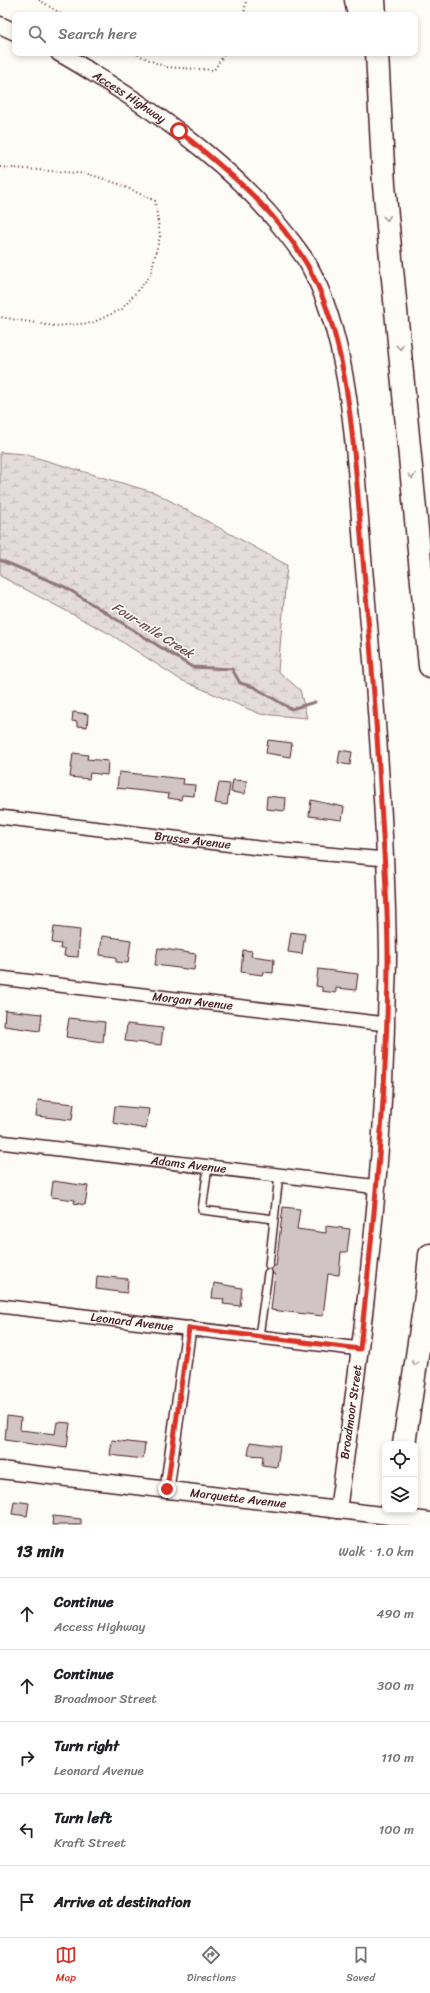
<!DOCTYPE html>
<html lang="en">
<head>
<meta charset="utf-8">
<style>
  :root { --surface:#fff; --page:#f6f6f6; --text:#202124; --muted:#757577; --line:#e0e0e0; --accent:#d93025 }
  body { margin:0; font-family:Sriracha,sans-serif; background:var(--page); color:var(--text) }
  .controls { position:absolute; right:12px; bottom:12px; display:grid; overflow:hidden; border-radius:8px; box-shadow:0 2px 6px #0003 }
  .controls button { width:36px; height:36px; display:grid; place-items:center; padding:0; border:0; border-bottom:1px solid var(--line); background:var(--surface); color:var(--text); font:20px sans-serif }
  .stop { position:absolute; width:12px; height:12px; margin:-9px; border:3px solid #d93025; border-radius:50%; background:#fff }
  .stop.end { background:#d93025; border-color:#fff; box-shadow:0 1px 4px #0008 }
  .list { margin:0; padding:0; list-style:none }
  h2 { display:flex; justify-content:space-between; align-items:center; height:52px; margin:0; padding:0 16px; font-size:17px }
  h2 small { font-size:13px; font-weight:400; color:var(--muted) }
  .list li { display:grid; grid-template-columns:26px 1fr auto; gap:12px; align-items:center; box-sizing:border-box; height:72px; padding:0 16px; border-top:1px solid var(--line) }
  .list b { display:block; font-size:15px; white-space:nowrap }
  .list p { margin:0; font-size:13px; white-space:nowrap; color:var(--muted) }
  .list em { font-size:13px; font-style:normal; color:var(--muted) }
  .icon { flex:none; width:22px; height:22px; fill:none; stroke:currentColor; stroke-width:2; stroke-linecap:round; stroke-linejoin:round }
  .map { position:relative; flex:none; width:430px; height:1525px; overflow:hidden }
  .search { position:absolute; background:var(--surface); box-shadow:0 2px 6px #0003; left:12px; right:12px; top:12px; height:44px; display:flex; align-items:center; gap:10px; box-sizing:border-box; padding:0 14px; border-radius:8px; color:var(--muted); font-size:15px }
  .sheet { height:412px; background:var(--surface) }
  nav { display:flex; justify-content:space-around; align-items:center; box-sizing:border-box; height:56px; border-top:1px solid var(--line); background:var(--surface); font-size:11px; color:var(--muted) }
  nav a { display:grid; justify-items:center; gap:2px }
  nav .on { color:var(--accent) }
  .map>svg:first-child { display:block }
  .wetland { fill:url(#wetland-marsh); stroke:#967e82 }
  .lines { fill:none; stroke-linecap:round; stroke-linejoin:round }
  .stream { stroke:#91777b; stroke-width:3 }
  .building { fill:#d0c5c4; stroke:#4a1f2b }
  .service-casing { stroke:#4a1f2b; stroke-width:10 }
  .minor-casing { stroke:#4a1f2b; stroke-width:16 }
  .tertiary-casing { stroke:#4a1f2b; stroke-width:19 }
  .motorway-casing { stroke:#4a1f2b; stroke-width:25 }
  .path { stroke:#4a1f2b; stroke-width:2; stroke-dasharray:1 3; stroke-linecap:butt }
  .service { stroke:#fdfcf7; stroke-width:7 }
  .minor { stroke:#fdfcf7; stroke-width:13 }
  .tertiary { stroke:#fdfcf7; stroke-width:16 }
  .motorway { stroke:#fdfcf7; stroke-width:22 }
  .tertiary-bridge-casing { stroke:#4a1f2b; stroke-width:19; stroke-linecap:butt }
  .tertiary-bridge { stroke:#fdfcf7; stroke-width:16 }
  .oneway { stroke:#ac999b }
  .route { stroke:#d93025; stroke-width:5 }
  .labels { text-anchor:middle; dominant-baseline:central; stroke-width:3; stroke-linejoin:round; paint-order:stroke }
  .street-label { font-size:12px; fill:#4a1f2b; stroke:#fdfcf7 }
  .water-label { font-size:13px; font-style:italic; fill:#73525a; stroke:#fdfcf7 }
</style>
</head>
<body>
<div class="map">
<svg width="430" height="1525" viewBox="0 0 430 1525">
  <defs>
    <pattern id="wetland-marsh" width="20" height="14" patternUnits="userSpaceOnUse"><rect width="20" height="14" fill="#e3dcda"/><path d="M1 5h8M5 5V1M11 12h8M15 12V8" fill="none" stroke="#c4bcbb"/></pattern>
  </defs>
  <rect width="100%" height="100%" fill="#fdfcf7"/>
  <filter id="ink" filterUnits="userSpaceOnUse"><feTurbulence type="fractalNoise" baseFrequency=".025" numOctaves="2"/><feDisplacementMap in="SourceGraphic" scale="8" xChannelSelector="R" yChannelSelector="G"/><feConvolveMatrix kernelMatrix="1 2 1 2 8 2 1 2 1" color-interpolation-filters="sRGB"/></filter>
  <g filter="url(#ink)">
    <path class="wetland" d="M 0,452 L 24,454 L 156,493 L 287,565 L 278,671 L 300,690 L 307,718 L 260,714 L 181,680 L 110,634 L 0,576 Z"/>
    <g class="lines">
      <path class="stream" d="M 0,560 L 65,587 L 192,667 L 232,669 L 240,683 L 254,687 L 291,709 L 315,702"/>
    </g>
    <path class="building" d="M 73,712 L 88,714 L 87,727 L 77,726 L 77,722 L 72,721 Z
      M 268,740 L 292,743 L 290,757 L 266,753 Z
      M 340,750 L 352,752 L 350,765 L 338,763 Z
      M 73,753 L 88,755 L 87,759 L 108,761 L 107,775 L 90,773 L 89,779 L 70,777 Z
      M 119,772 L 184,779 L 183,784 L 195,785 L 194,796 L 182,795 L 181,800 L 168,798 L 169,794 L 117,788 Z
      M 233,780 L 247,781 L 245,794 L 231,792 Z
      M 219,783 L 230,784 L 227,805 L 215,803 Z
      M 267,796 L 286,798 L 285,811 L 266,809 Z
      M 311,800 L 344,807 L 342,820 L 309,816 Z
      M 54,927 L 80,930 L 78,957 L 64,956 L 65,949 L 60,949 L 61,944 L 52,943 Z
      M 291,932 L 305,934 L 302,954 L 288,952 Z
      M 102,936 L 131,940 L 128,963 L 116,962 L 116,957 L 100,955 Z
      M 158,948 L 196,954 L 194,970 L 155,965 Z
      M 243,950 L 252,951 L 251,956 L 274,959 L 273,973 L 263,972 L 262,975 L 241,972 Z
      M 318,969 L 358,974 L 356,990 L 336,988 L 336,993 L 322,991 L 322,987 L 316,986 Z
      M 5,1010 L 42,1014 L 40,1031 L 4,1026 Z
      M 69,1018 L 105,1022 L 103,1042 L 66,1037 Z
      M 127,1024 L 163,1028 L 161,1045 L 125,1041 Z
      M 38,1100 L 74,1104 L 72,1120 L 36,1116 Z
      M 115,1106 L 149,1109 L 146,1129 L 113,1123 Z
      M 53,1181 L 88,1186 L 85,1205 L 74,1203 L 75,1200 L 51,1197 Z
      M 283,1207 L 300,1209 L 297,1229 L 326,1233 L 326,1226 L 350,1229 L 347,1252 L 341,1252 L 339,1275 L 328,1274 L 323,1316 L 271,1310 L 275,1274 L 273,1274 L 271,1269 L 274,1266 L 276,1266 Z
      M 97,1276 L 128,1279 L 127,1293 L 96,1289 Z
      M 214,1283 L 242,1288 L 240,1306 L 223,1304 L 224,1299 L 212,1298 Z
      M 7,1416 L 21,1418 L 20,1430 L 55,1434 L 57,1422 L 70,1423 L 67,1447 L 45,1444 L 45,1446 L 5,1440 Z
      M 112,1440 L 145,1444 L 143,1459 L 110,1455 Z
      M 250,1442 L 280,1446 L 277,1467 L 262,1465 L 263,1456 L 248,1455 Z
      M 14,1501 L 29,1503 L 27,1516 L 12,1514 Z
      M 53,1516 L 81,1519 L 81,1525 L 52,1525 Z"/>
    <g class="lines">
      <g class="service-casing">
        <path id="service" d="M 208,1167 L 202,1210 L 274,1219
          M 269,1265 L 279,1175
          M 259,1336 L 268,1273"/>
      </g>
      <g class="minor-casing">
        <g id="minor">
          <path id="s1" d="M 0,817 L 258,848 L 385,859"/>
          <path id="s2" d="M 0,978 L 386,1024"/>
          <path id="s3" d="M 0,1142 L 378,1187"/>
          <path id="s4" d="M 0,1306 L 360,1349"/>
          <path d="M 167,1489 L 189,1328"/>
        </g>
      </g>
      <g class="tertiary-casing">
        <g id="tertiary">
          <path d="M 0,25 L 15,32"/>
          <path id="s5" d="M 59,53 C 76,62 91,72 107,82 C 174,124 239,173 288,236 C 294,244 301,253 307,262 C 353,343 355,465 363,557 C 375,689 386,822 388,955 C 388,978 386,1002 386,1026 C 382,1189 361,1349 338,1510"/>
          <path id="s6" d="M 0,1470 L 381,1515"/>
        </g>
      </g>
      <g class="motorway-casing">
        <path id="motorway" d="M 356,0 L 359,15
          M 374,0 L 375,15
          M 377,53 L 384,185 L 430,666
          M 404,1444 L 426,1295 L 430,1255"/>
      </g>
      <path class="path" d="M 39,0 L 63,15
        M 244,15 L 246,0
        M 134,53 L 165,67 L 214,70 L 225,53
        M 0,167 L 89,174 L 119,184 L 155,201 L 160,236 L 150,276 L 122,309 L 92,323 L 54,326 L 0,317"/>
      <use href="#service" class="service"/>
      <use href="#minor" class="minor"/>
      <use href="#tertiary" class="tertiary"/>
      <use href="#motorway" class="motorway"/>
      <g class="tertiary-bridge-casing">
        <path id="tertiary-bridge" d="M 381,1515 L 430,1521"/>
      </g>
      <use href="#tertiary-bridge" class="tertiary-bridge"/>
    </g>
    <defs><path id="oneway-chevron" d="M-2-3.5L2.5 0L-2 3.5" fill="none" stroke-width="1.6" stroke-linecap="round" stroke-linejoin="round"/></defs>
    <g class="oneway">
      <use href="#oneway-chevron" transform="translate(387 218) rotate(84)"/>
      <use href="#oneway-chevron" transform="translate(400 347) rotate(84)"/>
      <use href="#oneway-chevron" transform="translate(412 476) rotate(84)"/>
      <use href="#oneway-chevron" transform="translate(415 1363) rotate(98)"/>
    </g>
  </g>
  <g class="lines" filter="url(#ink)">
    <path class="route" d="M 167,1489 L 189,1328 L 360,1349 C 374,1218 388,1089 388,957 C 388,906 384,854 381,803 C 377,722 370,641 363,559 C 355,472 353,361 316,282 C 287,219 232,174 179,131"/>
  </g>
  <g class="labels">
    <g class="street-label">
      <text stroke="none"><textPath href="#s5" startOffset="83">Access Highway</textPath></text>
      <text stroke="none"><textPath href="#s1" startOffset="194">Brusse Avenue</textPath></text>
      <text stroke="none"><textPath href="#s2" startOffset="194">Morgan Avenue</textPath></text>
      <text stroke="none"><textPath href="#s3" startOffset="190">Adams Avenue</textPath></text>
      <text stroke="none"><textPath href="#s4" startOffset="133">Leonard Avenue</textPath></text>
      <text transform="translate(351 1412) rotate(-82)">Broadmoor Street</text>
      <text stroke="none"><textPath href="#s6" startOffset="240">Marquette Avenue</textPath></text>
    </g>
    <g class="water-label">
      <text transform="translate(153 630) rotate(32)">Four-mile Creek</text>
    </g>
  </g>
</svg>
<div class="controls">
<button><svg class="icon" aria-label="locate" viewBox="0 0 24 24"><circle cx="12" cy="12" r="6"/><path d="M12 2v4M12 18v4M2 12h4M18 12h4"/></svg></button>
<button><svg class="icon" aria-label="layers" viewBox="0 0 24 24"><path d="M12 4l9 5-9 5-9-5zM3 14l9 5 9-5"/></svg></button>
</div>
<div class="stop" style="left:179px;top:131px"></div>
<div class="stop end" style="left:167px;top:1489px"></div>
<div class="search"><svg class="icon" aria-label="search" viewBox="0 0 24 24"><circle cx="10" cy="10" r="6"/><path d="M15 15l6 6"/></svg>Search here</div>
</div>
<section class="sheet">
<h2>13 min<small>Walk · 1.0 km</small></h2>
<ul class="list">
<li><svg class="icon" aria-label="ahead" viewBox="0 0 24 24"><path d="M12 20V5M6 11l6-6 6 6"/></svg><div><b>Continue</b><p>Access Highway</p></div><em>490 m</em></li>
<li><svg class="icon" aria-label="ahead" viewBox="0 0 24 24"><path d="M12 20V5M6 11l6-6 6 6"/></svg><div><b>Continue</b><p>Broadmoor Street</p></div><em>300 m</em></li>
<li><svg class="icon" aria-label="right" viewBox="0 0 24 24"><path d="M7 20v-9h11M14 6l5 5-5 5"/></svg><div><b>Turn right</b><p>Leonard Avenue</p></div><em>110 m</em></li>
<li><svg class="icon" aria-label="left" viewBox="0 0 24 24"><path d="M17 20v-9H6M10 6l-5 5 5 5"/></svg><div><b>Turn left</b><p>Kraft Street</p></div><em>100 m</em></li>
<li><svg class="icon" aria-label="arrive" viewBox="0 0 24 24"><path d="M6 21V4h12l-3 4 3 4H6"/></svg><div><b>Arrive at destination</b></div></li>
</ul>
</section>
<nav>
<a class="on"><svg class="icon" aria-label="map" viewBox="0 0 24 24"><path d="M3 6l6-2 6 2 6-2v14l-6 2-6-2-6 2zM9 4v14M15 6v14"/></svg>Map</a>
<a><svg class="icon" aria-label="directions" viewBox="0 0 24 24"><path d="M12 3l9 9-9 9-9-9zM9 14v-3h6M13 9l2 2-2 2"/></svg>Directions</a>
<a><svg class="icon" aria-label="saved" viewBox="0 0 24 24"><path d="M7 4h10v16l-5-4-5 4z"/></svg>Saved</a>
</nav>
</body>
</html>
